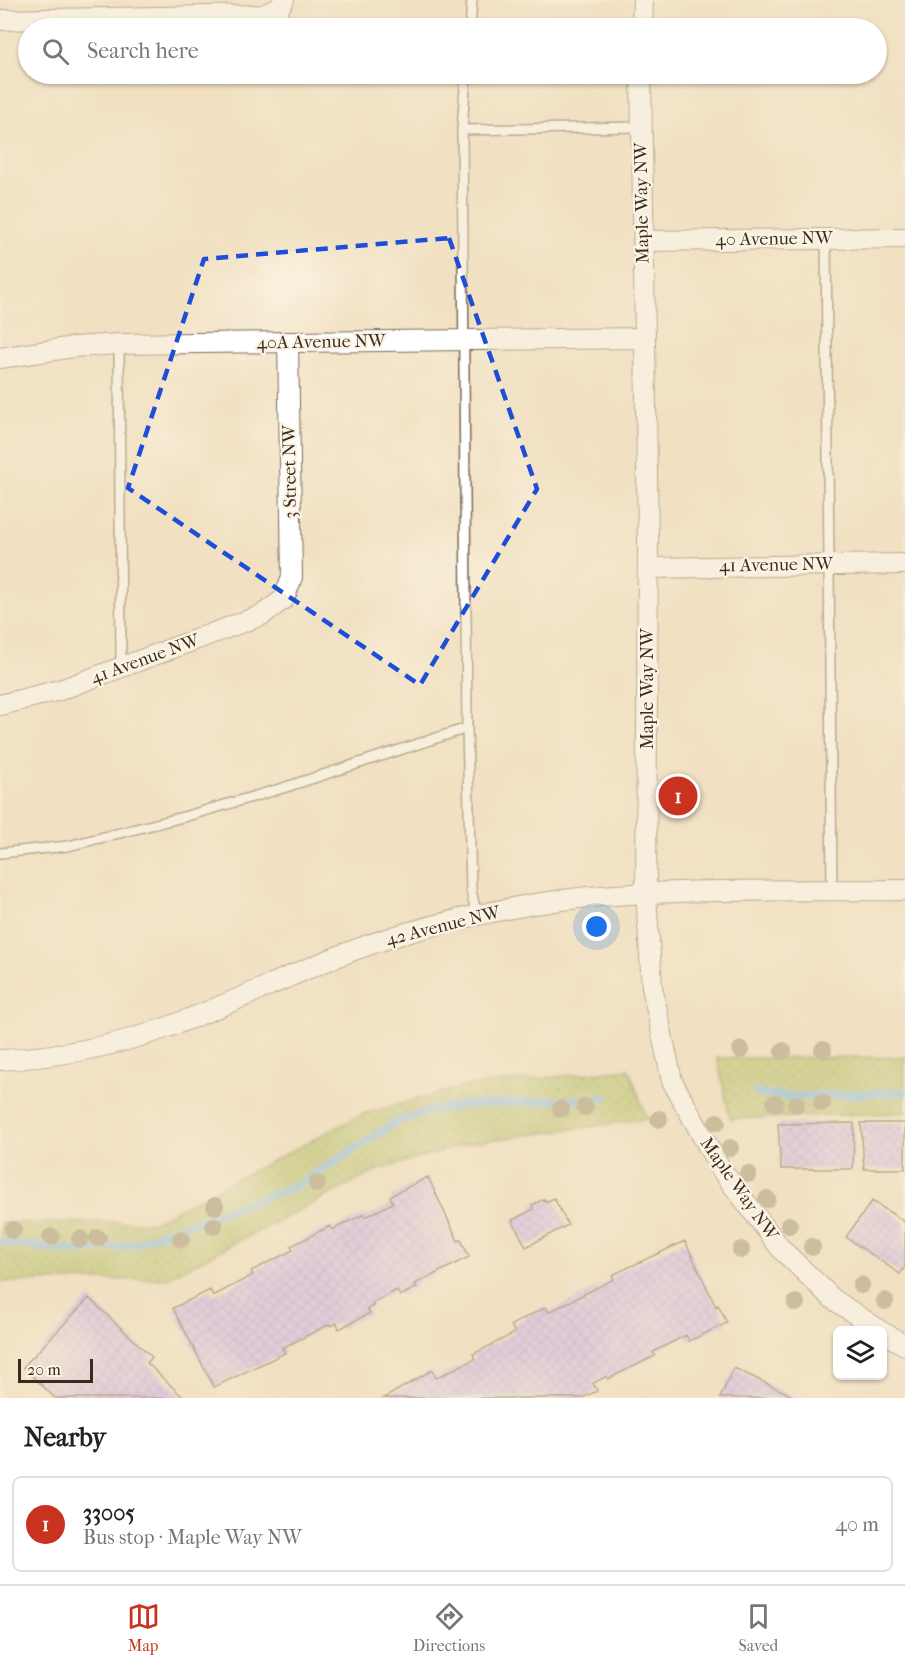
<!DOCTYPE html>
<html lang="en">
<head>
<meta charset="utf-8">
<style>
  :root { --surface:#fff; --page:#f2f2f2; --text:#222; --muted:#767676; --line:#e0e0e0; --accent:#c8321e }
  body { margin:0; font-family:"IM FELL French Canon",serif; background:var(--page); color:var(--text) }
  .controls { position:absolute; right:18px; bottom:18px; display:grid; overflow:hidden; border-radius:9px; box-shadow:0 2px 4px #0004 }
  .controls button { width:54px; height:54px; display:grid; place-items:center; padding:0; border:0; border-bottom:2px solid var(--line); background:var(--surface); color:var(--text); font:30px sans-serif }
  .scale { position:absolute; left:18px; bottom:15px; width:75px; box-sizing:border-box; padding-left:6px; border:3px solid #3b2a1e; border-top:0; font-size:16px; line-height:21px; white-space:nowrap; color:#3b2a1e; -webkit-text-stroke:4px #fcf5e5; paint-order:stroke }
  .you { position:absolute; left:597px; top:927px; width:21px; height:21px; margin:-15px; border:4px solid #fff; border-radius:50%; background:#1a73e8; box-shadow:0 0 0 9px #1a73e833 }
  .badge { display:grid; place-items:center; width:39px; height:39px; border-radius:50%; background:var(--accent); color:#fff; font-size:20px; font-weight:700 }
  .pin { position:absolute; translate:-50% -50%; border:3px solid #fff; box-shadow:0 2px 6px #0006 }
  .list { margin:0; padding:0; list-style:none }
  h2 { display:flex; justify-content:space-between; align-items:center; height:78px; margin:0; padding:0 24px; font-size:26px }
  h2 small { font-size:20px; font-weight:400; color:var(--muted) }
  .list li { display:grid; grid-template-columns:39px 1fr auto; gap:18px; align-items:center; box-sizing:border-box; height:96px; margin:0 12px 12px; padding:0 12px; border:2px solid var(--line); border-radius:9px }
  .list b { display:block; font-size:22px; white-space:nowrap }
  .list p { margin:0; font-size:20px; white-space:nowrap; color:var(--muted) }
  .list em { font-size:20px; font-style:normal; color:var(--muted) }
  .icon { flex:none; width:33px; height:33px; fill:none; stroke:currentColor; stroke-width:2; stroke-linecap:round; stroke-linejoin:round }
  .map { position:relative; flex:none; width:905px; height:1398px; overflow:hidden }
  .search { position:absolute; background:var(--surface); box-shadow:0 2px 4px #0004; left:18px; right:18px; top:18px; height:66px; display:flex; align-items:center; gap:15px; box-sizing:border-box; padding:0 21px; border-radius:33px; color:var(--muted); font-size:22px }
  .sheet { height:186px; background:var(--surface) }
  nav { display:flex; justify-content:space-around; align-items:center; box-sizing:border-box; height:84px; border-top:2px solid var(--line); background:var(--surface); font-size:16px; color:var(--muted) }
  nav a { display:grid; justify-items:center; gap:3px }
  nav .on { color:var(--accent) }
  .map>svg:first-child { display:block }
  .park { fill:url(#park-dots); stroke:#767440; stroke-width:1.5 }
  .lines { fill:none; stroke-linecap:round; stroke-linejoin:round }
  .stream { stroke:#70b5e6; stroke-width:8 }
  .building { fill:url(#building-cross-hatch) }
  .service-casing { stroke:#7b6a57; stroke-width:12 }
  .minor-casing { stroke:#7b6a57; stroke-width:22 }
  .service { stroke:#fff; stroke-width:9 }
  .minor { stroke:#fff; stroke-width:20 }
  .tree { fill:#a09572 }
  .marked { fill:none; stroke:#1d4ed8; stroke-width:4.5; stroke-dasharray:12 8; stroke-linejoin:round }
  .labels { text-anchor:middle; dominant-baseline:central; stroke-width:4.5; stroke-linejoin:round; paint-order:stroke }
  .street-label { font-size:18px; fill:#3b2a1e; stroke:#fcf5e5 }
</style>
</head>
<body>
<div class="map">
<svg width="905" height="1398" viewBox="0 0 905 1398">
  <defs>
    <pattern id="park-dots" width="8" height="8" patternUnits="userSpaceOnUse" patternTransform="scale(1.5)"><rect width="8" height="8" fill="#b0bf61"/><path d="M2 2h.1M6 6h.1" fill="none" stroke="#909b4f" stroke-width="1.8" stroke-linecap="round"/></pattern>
    <pattern id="building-cross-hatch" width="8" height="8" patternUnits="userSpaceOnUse" patternTransform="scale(1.5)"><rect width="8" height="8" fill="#cdb6f9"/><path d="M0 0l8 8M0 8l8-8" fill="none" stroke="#a894c9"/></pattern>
  </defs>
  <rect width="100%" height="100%" fill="#fcf5e5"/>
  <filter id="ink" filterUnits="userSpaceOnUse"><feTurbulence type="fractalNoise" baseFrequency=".0167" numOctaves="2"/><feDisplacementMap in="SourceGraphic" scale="12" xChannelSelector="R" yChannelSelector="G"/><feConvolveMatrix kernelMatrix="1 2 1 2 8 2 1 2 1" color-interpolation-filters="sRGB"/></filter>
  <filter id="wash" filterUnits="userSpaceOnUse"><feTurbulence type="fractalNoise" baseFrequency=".008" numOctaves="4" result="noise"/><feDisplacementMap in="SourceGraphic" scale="24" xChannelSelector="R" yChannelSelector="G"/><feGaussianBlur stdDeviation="1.35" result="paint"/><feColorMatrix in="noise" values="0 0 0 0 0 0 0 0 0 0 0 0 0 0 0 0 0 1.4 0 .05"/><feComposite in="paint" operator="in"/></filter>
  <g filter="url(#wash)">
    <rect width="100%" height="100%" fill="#f1e0c1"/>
    <path class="park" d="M 905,1057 L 905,1113 L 730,1119 L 717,1058 Z
      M 629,1069 L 647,1119 L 469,1143 L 378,1170 L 165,1279 L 0,1282 L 0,1223 L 153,1222 L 363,1114 L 466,1086 Z"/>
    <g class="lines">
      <path class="stream" d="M 757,1093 L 787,1097 L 905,1092
        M 0,1242 L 67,1251 L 127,1246 L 296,1186 L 398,1121 L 426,1112 L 462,1105 L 605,1098"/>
    </g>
    <g id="blocks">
      <path class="building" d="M 854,1123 L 853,1169 L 781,1169 L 778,1124 Z
        M 861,1123 L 905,1123 L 905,1169 L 864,1169 Z
        M 428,1177 L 458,1241 L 461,1240 L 469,1257 L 415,1284 L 417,1287 L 400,1296 L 397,1290 L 372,1303 L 373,1306 L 367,1309 L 370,1313 L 339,1329 L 337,1323 L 331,1326 L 330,1324 L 282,1348 L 285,1353 L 214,1387 L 173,1308 L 210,1290 L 213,1296 L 253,1275 L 251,1271 L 293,1250 L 291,1246 L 330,1226 L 332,1230 L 364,1214 L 365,1217 L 393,1203 L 390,1196 Z
        M 554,1198 L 568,1225 L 526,1247 L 512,1220 L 534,1209 L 532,1205 L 544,1199 L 546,1202 Z
        M 872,1201 L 905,1222 L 905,1267 L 900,1274 L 846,1237 Z
        M 685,1241 L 716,1307 L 718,1305 L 727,1323 L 689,1341 L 686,1335 L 653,1352 L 655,1356 L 608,1379 L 607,1376 L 593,1383 L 597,1391 L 582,1398 L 384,1398 L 432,1370 L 436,1378 L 475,1359 L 473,1354 L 515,1333 L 511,1325 L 546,1307 L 549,1312 L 614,1279 L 612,1275 Z
        M 89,1298 L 152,1357 L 147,1363 L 184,1398 L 55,1398 L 23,1367 Z
        M 734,1368 L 797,1398 L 720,1398 Z"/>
    </g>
  </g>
  <g filter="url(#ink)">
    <use href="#blocks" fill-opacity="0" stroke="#7b6a57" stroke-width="1.5"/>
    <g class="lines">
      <g class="service-casing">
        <path id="service" d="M 470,28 L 472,0
          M 466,74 L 462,130 L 467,728 L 471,890 L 477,917
          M 462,130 L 640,127
          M 826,239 L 832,891
          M 119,344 L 121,667
          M 0,853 L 68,846 L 187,816 L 283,788 L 467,728"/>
      </g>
      <g class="minor-casing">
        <path id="minor" d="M 0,20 L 263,15 L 279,8 L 284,0
          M 642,28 L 643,0
          M 641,74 L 648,539 L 646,894 L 652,987 L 672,1081 L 720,1168 L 781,1249 L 833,1299 L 879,1330
          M 643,241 L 905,238
          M 0,358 L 74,347 L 119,344 L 644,338
          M 648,568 L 905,564
          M 0,705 L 60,690 L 262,615 L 284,599 L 292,577 L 288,343
          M 0,1060 C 56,1057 112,1047 165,1028 C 244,1000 318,959 399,935 C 469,915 543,899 615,895 C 711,889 809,891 905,890
          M 882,1332 L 905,1345"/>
      </g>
      <use href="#service" class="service"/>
      <use href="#minor" class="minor"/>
    </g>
    <g class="tree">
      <circle cx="741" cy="1050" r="9"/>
      <circle cx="823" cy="1050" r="9"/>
      <circle cx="783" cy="1051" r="9"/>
      <circle cx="775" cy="1103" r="9"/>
      <circle cx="822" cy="1103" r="9"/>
      <circle cx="796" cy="1104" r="9"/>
      <circle cx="585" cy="1107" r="9"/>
      <circle cx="561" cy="1109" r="9"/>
      <circle cx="659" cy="1119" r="9"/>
      <circle cx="717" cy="1122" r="9"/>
      <circle cx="730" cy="1148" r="9"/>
      <circle cx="748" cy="1174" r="9"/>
      <circle cx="317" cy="1184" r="9"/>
      <circle cx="767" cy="1199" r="9"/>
      <circle cx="215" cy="1206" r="9"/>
      <circle cx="789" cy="1225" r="9"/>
      <circle cx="214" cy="1226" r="9"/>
      <circle cx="13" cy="1230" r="9"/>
      <circle cx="51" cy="1237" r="9"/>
      <circle cx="98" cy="1238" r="9"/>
      <circle cx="80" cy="1239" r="9"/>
      <circle cx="181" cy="1239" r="9"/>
      <circle cx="812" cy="1247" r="9"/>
      <circle cx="741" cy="1250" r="9"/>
      <circle cx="861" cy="1285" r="9"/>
      <circle cx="885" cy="1301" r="9"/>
      <circle cx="796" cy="1303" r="9"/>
    </g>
  </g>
  <path d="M0 0H905V1398H0ZM 449,238 L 537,489 L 420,685 L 128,488 L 204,259 Z" fill="#f1e0c1" fill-opacity=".55" fill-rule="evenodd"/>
  <path class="marked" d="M 449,238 L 537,489 L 420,685 L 128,488 L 204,259 Z"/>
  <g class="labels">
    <g class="street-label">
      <text transform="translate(642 203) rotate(-91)">Maple Way NW</text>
      <text transform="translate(774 239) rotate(-1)">40 Avenue NW</text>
      <text transform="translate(321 342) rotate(-1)">40A Avenue NW</text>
      <text transform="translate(290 472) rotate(-91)">3 Street NW</text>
      <text transform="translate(776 565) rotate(-1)">41 Avenue NW</text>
      <text transform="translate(145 659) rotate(-20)">41 Avenue NW</text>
      <text transform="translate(647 689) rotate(-90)">Maple Way NW</text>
      <text transform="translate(443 926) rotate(-14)">42 Avenue NW</text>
      <text transform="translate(739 1189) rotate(55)">Maple Way NW</text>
    </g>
  </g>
</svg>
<div class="controls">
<button><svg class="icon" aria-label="layers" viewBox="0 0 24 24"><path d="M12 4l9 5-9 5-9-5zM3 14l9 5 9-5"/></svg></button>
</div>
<div class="scale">20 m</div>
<div class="you"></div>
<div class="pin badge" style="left:678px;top:796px">1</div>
<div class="search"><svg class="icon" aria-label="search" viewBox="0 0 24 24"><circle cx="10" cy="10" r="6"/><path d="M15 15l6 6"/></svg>Search here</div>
</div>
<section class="sheet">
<h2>Nearby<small></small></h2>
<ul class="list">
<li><span class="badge">1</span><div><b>33005</b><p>Bus stop · Maple Way NW</p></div><em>40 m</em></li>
</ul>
</section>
<nav>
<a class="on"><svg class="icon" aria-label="map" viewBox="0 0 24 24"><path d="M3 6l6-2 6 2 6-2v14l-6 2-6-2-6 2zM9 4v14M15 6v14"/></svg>Map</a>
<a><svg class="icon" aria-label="directions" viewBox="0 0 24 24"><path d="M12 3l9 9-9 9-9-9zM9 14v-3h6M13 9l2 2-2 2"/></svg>Directions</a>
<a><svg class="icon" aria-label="saved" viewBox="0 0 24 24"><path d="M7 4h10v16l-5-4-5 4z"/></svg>Saved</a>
</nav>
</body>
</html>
